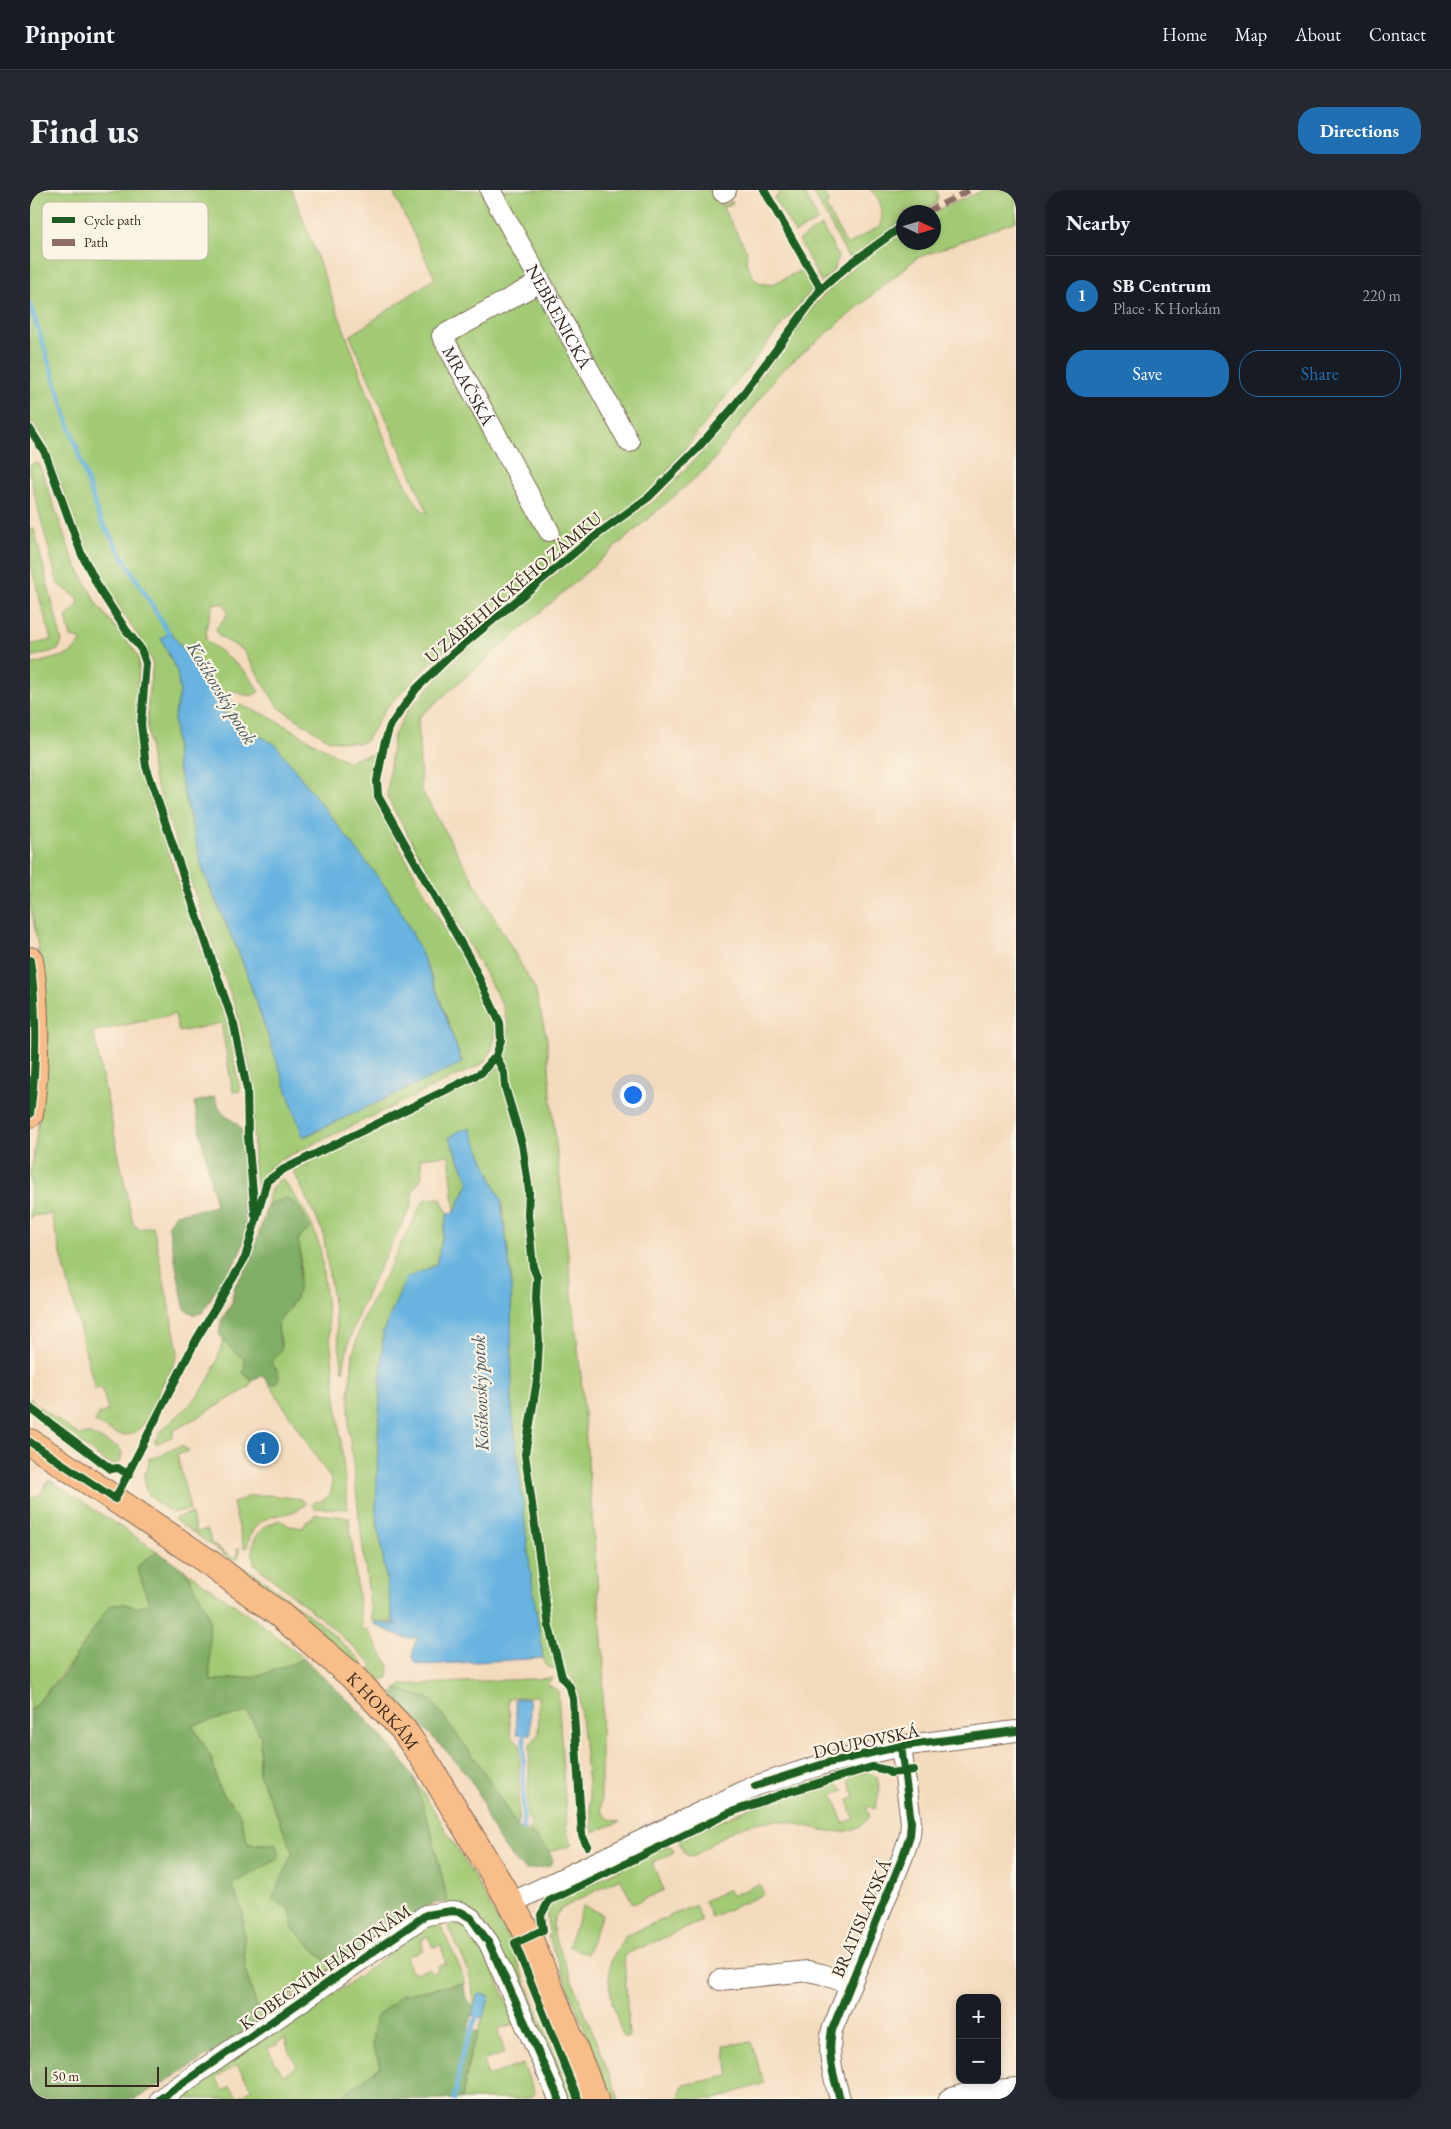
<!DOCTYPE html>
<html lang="en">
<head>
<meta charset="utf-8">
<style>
  :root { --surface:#171b24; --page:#242831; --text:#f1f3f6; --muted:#9ea1a6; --line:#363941; --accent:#1f6fb2 }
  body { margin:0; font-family:"EB Garamond",serif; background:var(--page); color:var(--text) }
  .controls { position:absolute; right:15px; bottom:15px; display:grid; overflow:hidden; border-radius:10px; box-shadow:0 2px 8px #0003 }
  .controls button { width:45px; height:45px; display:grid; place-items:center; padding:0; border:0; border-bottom:1px solid var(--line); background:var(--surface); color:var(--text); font:25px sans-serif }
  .compass { position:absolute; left:866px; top:15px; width:45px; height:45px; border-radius:50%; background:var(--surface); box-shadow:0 2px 8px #0003; rotate:94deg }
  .scale { position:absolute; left:15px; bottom:12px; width:114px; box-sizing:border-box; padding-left:5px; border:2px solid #3b2a1e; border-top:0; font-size:14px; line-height:18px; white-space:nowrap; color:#3b2a1e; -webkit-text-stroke:4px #fcf5e5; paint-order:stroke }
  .you { position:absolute; left:602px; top:904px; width:18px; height:18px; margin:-12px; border:4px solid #fff; border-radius:50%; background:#1a73e8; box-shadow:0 0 0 8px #1a73e833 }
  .badge { display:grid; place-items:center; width:32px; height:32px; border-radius:50%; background:var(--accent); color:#fff; font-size:16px; font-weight:700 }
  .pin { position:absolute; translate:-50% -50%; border:2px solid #fff; box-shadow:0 1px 5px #0006 }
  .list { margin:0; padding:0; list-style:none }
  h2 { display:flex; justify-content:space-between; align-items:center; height:65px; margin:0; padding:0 20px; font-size:21px }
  h2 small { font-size:16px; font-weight:400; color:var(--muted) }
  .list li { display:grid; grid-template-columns:32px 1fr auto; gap:15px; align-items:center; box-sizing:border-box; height:80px; padding:0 20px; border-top:1px solid var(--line) }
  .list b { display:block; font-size:19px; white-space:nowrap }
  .list p { margin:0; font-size:16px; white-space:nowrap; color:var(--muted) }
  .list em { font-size:16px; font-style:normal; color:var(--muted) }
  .actions { display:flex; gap:10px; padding:15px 20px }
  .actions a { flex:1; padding:11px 0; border:1px solid var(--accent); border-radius:20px; text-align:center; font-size:18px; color:var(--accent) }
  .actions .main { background:var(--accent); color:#fff }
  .map { position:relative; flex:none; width:986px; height:1909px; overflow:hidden; border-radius:20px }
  header { display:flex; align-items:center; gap:30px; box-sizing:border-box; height:70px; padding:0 25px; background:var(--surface); border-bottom:1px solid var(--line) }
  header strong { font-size:24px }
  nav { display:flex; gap:28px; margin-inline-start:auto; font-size:18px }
  .intro { display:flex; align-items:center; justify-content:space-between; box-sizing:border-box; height:120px; padding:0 30px }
  h1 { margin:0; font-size:35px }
  .button { padding:12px 22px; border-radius:20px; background:var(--accent); color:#fff; font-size:18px; font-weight:700 }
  main { display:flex; gap:30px; padding:0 30px }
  aside { flex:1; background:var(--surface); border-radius:20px; box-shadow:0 2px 8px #0003 }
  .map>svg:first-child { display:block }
  .green { fill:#a2ca75; stroke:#6e7a4a; fill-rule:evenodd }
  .forest { fill:#81ae66; stroke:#5e6c42 }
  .water { fill:#67b3e0; stroke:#516e7f }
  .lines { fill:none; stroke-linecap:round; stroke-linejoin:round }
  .stream { stroke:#67b3e0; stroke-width:4.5 }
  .minor-casing { stroke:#7c6856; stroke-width:22 }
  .major-casing { stroke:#7c6856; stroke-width:28 }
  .minor { stroke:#fff; stroke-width:20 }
  .major { stroke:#f8bd89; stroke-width:26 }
  .quiet { stroke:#8d6e63; stroke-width:6; stroke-dasharray:12 6; stroke-linecap:butt }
  .cycleway-casing { stroke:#fcf5e5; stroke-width:11 }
  .cycleway { stroke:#1b5e20; stroke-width:8 }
  .labels { text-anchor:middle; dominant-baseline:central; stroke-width:4.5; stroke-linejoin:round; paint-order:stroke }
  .street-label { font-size:18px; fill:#3b2a1e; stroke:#fcf5e5 }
  .water-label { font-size:19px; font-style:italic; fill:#4a5a62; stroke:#fcf5e5 }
  .key { fill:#fcf5e5; stroke:#c2b8a9; stroke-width:1 }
  .key-label { font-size:14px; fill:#3b2a1e }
</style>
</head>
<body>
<header>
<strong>Pinpoint</strong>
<nav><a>Home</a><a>Map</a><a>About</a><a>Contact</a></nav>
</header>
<div class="intro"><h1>Find us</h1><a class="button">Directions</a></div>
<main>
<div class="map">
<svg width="986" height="1909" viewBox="0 0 986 1909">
  <rect width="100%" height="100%" fill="#fcf5e5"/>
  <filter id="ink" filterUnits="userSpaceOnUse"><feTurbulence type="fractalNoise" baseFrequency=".02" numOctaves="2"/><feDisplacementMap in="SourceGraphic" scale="10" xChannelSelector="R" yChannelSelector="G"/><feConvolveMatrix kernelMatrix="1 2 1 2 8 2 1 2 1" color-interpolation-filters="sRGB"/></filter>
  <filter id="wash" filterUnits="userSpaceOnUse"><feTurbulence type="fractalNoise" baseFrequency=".0096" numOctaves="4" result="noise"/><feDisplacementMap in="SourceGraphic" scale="20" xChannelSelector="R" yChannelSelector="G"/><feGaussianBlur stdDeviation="1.12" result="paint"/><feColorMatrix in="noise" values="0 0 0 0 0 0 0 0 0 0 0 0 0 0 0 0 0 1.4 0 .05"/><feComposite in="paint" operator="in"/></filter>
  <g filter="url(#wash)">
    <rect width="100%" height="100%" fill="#f4dabd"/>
    <path class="green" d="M 0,0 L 262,0 L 357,255 L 381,305 L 391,319 L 398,323 L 320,146 L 405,88 L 362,0 L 684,0 L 692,16 L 702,11 L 703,13 L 693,18 L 717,61 L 716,72 L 724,88 L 730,93 L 741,95 L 778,77 L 786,95 L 753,133 L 619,305 L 511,380 L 513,382 L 422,452 L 356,518 L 336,551 L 328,553 L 299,550 L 248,517 L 213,460 L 189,446 L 186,438 L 195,428 L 198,421 L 194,414 L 184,413 L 177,434 L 176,450 L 215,481 L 229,501 C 222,510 210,503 200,500 L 193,509 L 236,525 L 320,573 L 324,568 L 348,563 L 344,579 L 343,609 L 464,828 C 467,846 465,859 452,874 L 250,970 L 232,984 L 228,1004 L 224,980 L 223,905 L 218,869 L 208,825 L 123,586 L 117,534 L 118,507 L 123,475 L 116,458 L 67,383 L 51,348 L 14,250 L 0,229 ZM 141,442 L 166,479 L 189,498 L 195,523 L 206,538 L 230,546 L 357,699 C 392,752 411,813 432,872 L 274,947 L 211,768 L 173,681 L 147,574 L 144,528 L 150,502 L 147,482 L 131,448 Z
      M 748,0 L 773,0 L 788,30 L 765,43 L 744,8 L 750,4 Z
      M 785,0 L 792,0 L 799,12 L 795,15 L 817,55 L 850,36 C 854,22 852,9 840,0 L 907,0 L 908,6 L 906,14 L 889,22 L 874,22 L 873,30 L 822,67 L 817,65 L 784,4 Z
      M 954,0 L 986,0 L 986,31 L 887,68 L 749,183 L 679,276 L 388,528 L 391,599 L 505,799 L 517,849 L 521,906 L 551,1187 L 574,1474 L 571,1546 L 571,1621 L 579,1629 L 590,1632 L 563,1642 L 549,1506 C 544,1486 538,1480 517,1477 L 513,1468 L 501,1389 L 482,1219 L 481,1086 L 471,1010 L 419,948 L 439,991 L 425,1022 L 419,965 L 391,968 L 392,987 L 382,1003 L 382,1015 C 356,1067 321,1122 313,1181 L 293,1042 L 263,980 L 463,882 C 482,868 479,837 473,816 L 357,607 L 363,547 L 377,521 L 429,466 L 559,355 L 628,308 L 675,259 L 788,111 L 828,72 L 873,38 L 874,52 L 904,52 L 903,22 Z
      M 792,36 L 808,66 L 804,80 L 791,92 L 769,50 Z
      M 5,273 L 9,274 L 42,367 L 68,416 L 105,461 L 109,469 L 106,565 L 115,596 L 196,831 L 210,901 L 203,902 L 191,833 L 149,842 L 145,824 L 63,842 L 103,1034 L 109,1039 L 123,1036 L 148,1161 C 146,1174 139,1182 133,1193 C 125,1208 117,1247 93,1245 C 85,1245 73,1236 65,1232 L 69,1224 L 78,1221 L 72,1198 L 65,1199 L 21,1024 L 1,1026 L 0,1029 L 0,987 L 11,917 L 13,799 L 7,751 L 0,713 L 0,475 L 40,464 L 51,452 L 50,449 L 41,447 L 36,427 L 48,415 L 49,409 L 28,394 L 0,287 L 0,275 Z
      M 4,339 L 32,452 L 28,460 L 0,467 L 0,455 L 21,450 L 0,372 L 0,340 Z
      M 251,988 C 272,1014 283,1031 291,1063 L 318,1319 L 284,1318 L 282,1316 L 283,1312 C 297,1312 303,1304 302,1291 L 239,1194 L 245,1194 L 247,1180 L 241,1173 C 244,1168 250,1163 251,1157 C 253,1148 245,1141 249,1131 C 252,1125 258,1121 261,1116 C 271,1096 273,1072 268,1052 L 269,1048 L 280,1039 L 273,1024 L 240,1013 L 236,1020 L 241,999 Z
      M 410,1008 L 418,1023 L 406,1075 L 376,1088 L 346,1322 L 363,1433 L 355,1432 L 354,1434 L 346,1430 L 345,1435 L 342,1432 L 319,1242 L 319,1206 L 323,1164 L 332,1131 L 389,1019 L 395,1009 Z
      M 193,1150 L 201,1156 L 204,1162 L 214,1168 L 215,1185 L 221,1188 L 222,1190 L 220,1197 L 143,1241 L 143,1246 L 126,1254 L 124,1249 L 127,1250 L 130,1242 C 167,1208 180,1200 193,1150 Z
      M 0,1208 L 8,1216 L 49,1245 L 59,1244 L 88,1257 L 92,1262 L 91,1271 L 85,1275 L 76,1272 L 8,1222 L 0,1213 Z
      M 152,1256 L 159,1261 L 147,1264 L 160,1319 L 142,1323 C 126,1312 111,1305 115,1284 C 117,1277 120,1275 119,1268 C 132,1269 139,1258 152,1256 Z
      M 17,1291 L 21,1291 L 127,1361 L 107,1377 L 119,1413 L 107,1418 L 92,1413 L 0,1521 L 0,1309 L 12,1303 Z
      M 238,1305 L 271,1309 L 276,1313 C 262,1333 224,1313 217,1358 L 214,1358 L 203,1313 L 220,1306 Z
      M 161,1323 L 166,1342 L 178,1340 L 181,1353 L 204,1369 L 208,1364 L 207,1359 L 209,1357 L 209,1367 L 206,1370 L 201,1369 L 145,1330 L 145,1328 Z
      M 285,1324 L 319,1327 L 332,1441 L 337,1439 L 338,1441 L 359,1476 L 358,1488 L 354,1490 L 350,1489 L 340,1480 L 343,1475 L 297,1433 L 225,1375 C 217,1351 228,1337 250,1330 L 259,1336 L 273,1338 L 276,1332 L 283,1328 Z
      M 200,1374 L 221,1381 L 295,1437 L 331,1471 L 341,1487 L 339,1490 Z
      M 156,1381 L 230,1433 L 274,1469 L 229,1486 L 180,1491 L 179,1425 Z
      M 522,1488 L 517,1494 L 528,1501 L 537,1644 L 543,1655 L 519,1662 L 500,1641 L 501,1629 L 497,1629 L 500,1555 L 509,1543 L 508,1506 L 478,1508 L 481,1545 L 490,1554 L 488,1638 L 449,1574 L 401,1510 L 367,1499 L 371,1495 Z
      M 217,1522 L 231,1546 L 228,1582 L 263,1662 L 261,1719 L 263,1739 L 306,1781 L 287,1789 L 236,1822 L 234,1829 L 224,1835 L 226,1814 L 215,1780 L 213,1724 L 202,1694 L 246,1654 L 218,1654 L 209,1622 L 189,1599 L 181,1567 L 162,1535 Z
      M 838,1582 L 847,1587 L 850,1600 L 845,1619 L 838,1616 L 837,1620 L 840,1626 C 816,1660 773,1628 740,1631 C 717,1632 695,1643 677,1657 C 672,1660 668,1666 662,1667 L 654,1663 L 649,1652 L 650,1649 C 699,1626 749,1606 802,1590 L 814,1600 L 803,1604 L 813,1633 L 824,1629 L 818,1610 L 825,1607 L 817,1586 Z
      M 384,1588 L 440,1680 L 477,1746 L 543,1909 L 537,1909 L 494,1815 L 418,1712 L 401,1641 Z
      M 637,1656 L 642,1657 L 644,1662 L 622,1673 L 634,1700 L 603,1714 L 590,1688 L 531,1719 C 523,1727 522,1735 524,1745 L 589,1909 L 582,1909 L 518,1746 L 520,1744 C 517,1730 513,1718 527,1710 Z
      M 729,1694 L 734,1704 L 681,1727 L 674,1711 L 698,1700 L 701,1706 Z
      M 665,1715 L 672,1731 L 594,1765 L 599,1847 L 593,1847 L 582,1812 L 579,1791 L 581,1770 L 595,1746 Z
      M 553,1716 L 572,1724 L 557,1764 L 538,1756 Z
      M 423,1729 L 427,1729 L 446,1744 L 487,1833 L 467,1839 L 475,1863 L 453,1871 L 458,1886 L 493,1874 L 505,1904 L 497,1909 L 432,1909 L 440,1864 L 460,1807 L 448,1803 L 444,1818 L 442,1816 C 447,1788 431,1767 421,1742 L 419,1736 Z
      M 405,1732 L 409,1733 L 432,1782 L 434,1793 L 371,1805 L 342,1855 L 351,1876 L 309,1909 L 137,1909 L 288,1816 L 391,1740 ZM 398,1746 L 403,1757 L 411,1755 L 416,1774 L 408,1776 L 407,1781 L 403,1783 L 399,1779 L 385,1783 L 380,1781 L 376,1766 L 392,1761 L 392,1749 ZM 255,1848 L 258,1860 L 267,1875 L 259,1882 L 253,1885 L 237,1858 L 247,1855 L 248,1852 ZM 207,1875 L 222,1899 L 208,1908 L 200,1896 L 194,1901 L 186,1888 Z
      M 721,1852 L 734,1893 L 686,1909 L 648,1909 L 653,1895 L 699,1886 L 694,1855 Z"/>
    <path class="forest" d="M 185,907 C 191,932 206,926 212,941 L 217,996 L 213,1012 L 215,1019 L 215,1048 L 211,1060 L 198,1085 L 184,1103 L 173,1122 L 165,1125 L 156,1120 L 154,1116 L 138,1034 L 146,1024 L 186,1016 L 164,912 Z
      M 257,1008 L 269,1017 L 280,1039 L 269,1048 L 268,1052 L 270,1058 L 269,1095 L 266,1108 L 250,1129 L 248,1136 L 251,1160 L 241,1173 L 249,1183 L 249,1188 L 245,1194 L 239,1194 L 233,1185 L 222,1190 L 221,1188 L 215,1185 L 213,1182 L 215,1174 L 214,1168 L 204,1162 L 189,1144 L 191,1131 L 202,1113 L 204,1097 L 220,1072 L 236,1020 L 240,1013 Z
      M 127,1361 L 156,1381 L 179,1425 L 180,1491 L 229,1486 L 274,1469 L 325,1517 L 371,1569 L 384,1588 L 401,1641 L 418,1712 L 406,1713 L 397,1716 L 306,1781 L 263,1739 L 260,1719 L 242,1710 L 263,1662 L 228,1582 L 231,1546 L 218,1522 L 162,1535 L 181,1567 L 189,1599 L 209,1622 L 218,1654 L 246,1654 L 250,1668 L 202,1694 L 213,1724 L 215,1780 L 226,1814 L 224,1835 L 157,1879 L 105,1909 L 0,1909 L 0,1521 L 36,1481 L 79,1416 L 92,1413 L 107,1418 L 119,1413 L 107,1377 Z
      M 367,1499 L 401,1510 L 449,1574 L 488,1638 L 500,1641 L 519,1662 L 523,1671 L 519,1676 L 496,1680 C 479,1668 466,1647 457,1628 C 454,1621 454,1613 450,1606 C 433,1572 391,1537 364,1509 L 363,1503 Z
      M 434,1793 C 435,1804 434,1811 444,1818 L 438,1839 L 449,1842 L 440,1864 L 432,1909 L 309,1909 L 351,1876 L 342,1855 L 345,1828 L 371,1805 Z"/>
    <path class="water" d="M 141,442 L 166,479 L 189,498 L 195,523 L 206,538 L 230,546 L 245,554 L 357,699 C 392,752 411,813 432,873 L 273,947 L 211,768 L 173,681 L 147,574 L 144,528 L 150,502 L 147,482 L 131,448 Z
      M 440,938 L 471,1010 L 481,1086 L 482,1219 L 501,1385 L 513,1468 L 394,1475 L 385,1473 L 382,1467 L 385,1452 L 389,1448 L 375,1448 L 345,1435 L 346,1430 L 354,1434 L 367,1434 L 363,1433 L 346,1322 L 348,1251 L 353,1142 L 376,1088 L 406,1075 L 418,1023 L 425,1022 L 439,991 L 419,948 L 429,941 Z
      M 499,1508 L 501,1544 L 487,1544 L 485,1509 Z
      M 448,1803 L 460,1807 L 453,1828 L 442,1825 Z"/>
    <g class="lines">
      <path class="stream" d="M 0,114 L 69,327 L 141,447
        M 493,1639 L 494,1540
        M 424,1909 L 432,1865 L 449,1820"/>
    </g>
  </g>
  <g filter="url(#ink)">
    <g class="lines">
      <g class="minor-casing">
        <g id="minor">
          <path id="s1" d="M 460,0 L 599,252"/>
          <path d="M 693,2 L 696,0"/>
          <path id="s2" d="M 510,92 L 412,146 L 519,341"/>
          <path d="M 481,1713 L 725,1596 L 797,1573 L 871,1556 L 986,1541"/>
          <path d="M 690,1790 L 778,1781 L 792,1784 L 820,1794"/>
          <path d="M 130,1909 L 396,1725 L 422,1721 L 431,1722 L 441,1728 L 459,1753 L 529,1909"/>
          <path d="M 810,1909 C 803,1885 797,1865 802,1840 L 873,1666 L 880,1645 L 881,1632 L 871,1556"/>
          <path d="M 919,1909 L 935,1904 L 986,1898"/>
        </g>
      </g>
      <g class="major-casing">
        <g id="major">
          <path d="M 0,770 C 7,818 7,876 0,924"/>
          <path id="s3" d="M 0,1252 L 177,1371 L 250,1425 L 321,1485 L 372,1538 L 400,1578 L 481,1713 L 499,1747 L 565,1909"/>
        </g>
      </g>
      <use href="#minor" class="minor"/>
      <use href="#major" class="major"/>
      <path class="quiet" d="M 896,22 L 940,0"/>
      <g class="cycleway-casing">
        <path id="cycleway" d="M 734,0 L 791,99
          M 0,239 L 15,263 L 51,363 L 70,400 L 96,440 L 111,459 L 116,473 L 111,534 L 116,576 L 204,835 L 217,899 L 218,947 L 225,1025
          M 0,770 C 7,818 7,876 0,924
          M 466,866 L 474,883 L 475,897 L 492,954 L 499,1001 L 498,1025 L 503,1077 L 507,1087 L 506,1108 L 509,1152 L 507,1190 L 495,1264 L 519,1437 L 532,1487 L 540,1497 L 543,1509 L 552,1645 L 557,1656
          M 0,1218 L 81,1279 L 88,1278 L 99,1285
          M 0,1252 L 85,1309 L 166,1150 L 215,1068 L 237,991 L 254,979 L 451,883 L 466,866 L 471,850 L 470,833 L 441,771 L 348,606 L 347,591 L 354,555 L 360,536 L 386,499 L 422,464 L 561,349 L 619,307 L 665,261 L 702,219 L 791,99 L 820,74 L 874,35
          M 725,1596 L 797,1573 L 871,1556 L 986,1541
          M 130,1909 L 396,1725 L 422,1721 L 431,1722 L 441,1728 L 459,1753 L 529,1909
          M 548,1909 L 485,1753 L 513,1740 L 511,1725 L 519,1711 L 699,1623 L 758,1602 L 842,1577 L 856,1580 L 860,1583 L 884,1580
          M 810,1909 C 803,1885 797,1865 802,1840 L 873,1666 L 880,1645 L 881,1632 L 871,1556"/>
      </g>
      <use href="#cycleway" class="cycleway"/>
    </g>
  </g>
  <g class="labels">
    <g class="street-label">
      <text stroke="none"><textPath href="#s1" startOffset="144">NEBŘENICKÁ</textPath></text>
      <text stroke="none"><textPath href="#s2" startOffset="168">MRAČSKÁ</textPath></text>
      <text transform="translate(483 397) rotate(-40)">U ZÁBĚHLICKÉHO ZÁMKU</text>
      <text stroke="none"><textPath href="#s3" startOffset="445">K HORKÁM</textPath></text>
      <text transform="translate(836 1551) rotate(-12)">DOUPOVSKÁ</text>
      <text transform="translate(831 1728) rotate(-67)">BRATISLAVSKÁ</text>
      <text transform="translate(295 1777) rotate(-35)">K OBECNÍM HÁJOVNÁM</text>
    </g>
    <g class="water-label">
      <text transform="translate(192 503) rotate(59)">Košíkovský potok</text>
      <text transform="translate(450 1203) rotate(-92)">Košíkovský potok</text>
    </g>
  </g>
  <rect x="12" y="12" width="166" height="58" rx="8" class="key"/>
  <rect x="22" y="27" width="23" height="6" fill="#1b5e20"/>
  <rect x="22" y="49" width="23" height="7" fill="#8d6e63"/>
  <g class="key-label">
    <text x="54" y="35">Cycle path</text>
    <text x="54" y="57">Path</text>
  </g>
</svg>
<div class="controls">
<button>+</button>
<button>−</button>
</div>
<svg class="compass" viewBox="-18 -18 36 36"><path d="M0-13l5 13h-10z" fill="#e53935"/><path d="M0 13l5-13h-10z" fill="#9ea1a6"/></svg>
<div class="scale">50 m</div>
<div class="you"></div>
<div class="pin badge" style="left:233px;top:1258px">1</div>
</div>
<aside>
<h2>Nearby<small></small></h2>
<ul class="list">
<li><span class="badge">1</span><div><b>SB Centrum</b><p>Place · K Horkám</p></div><em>220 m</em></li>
</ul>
<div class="actions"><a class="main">Save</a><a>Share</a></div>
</aside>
</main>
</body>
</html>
